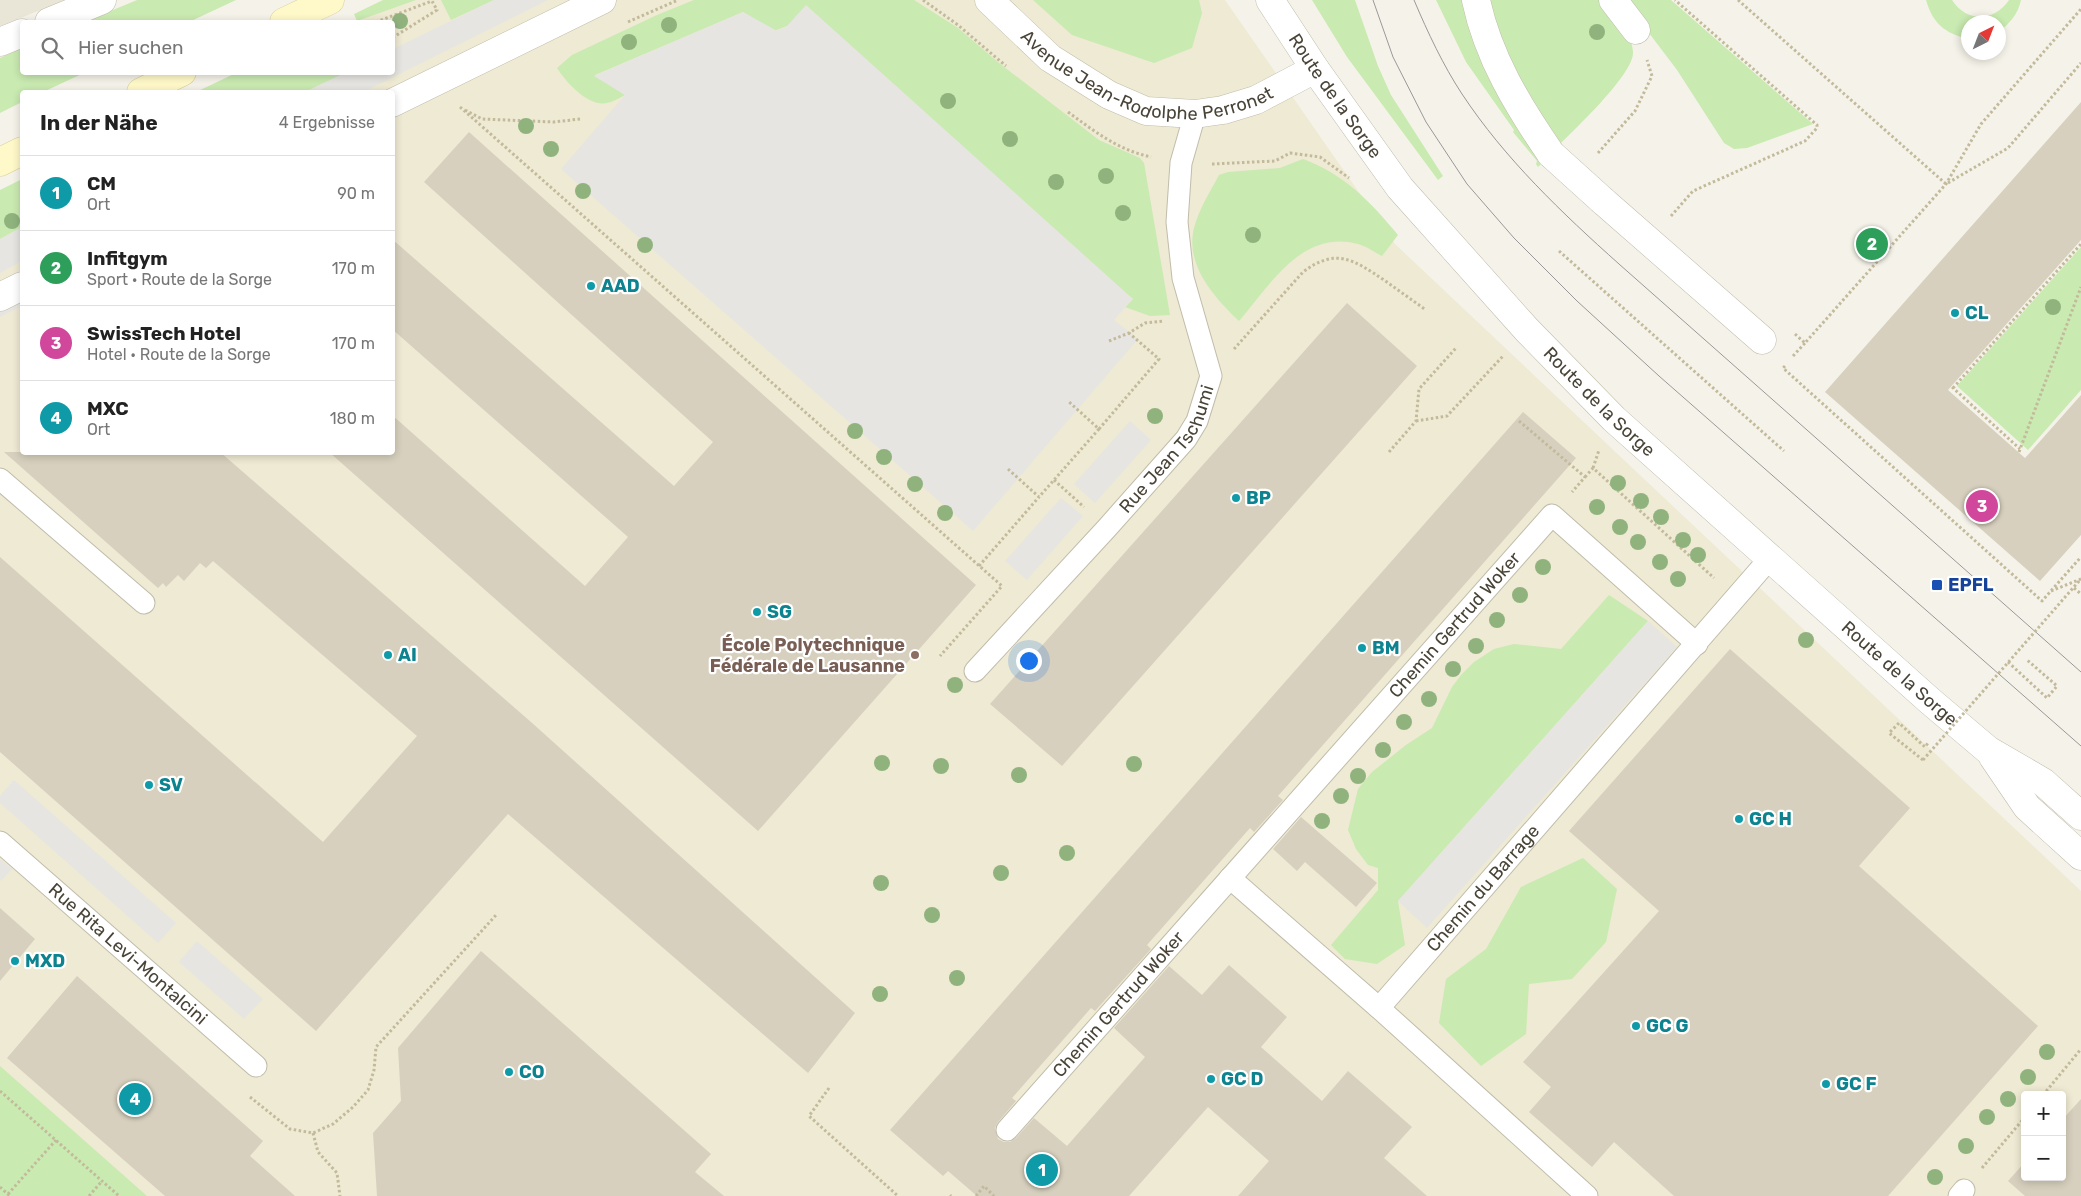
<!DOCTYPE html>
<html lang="de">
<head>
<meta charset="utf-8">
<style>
  :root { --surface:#fff; --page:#f6f6f6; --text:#222; --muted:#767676; --line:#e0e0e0; --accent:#ff5616 }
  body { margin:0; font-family:Rubik,sans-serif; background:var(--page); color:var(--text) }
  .controls { position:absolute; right:15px; bottom:15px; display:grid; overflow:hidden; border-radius:5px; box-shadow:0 2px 8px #0003 }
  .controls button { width:45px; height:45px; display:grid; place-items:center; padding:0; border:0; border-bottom:1px solid var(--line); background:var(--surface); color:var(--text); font:25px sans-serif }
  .compass { position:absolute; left:1961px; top:15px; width:45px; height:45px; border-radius:50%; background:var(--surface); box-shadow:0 2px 8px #0003; rotate:42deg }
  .you { position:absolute; left:1028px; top:660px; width:18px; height:18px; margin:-12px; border:4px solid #fff; border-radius:50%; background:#1a73e8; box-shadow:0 0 0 8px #1a73e833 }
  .badge { display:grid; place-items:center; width:32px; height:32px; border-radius:50%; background:var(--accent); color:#fff; font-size:16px; font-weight:700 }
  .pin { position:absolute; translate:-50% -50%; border:2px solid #fff; box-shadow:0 1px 5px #0006 }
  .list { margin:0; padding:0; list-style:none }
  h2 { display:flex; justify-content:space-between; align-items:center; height:65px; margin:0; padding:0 20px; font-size:21px }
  h2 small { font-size:16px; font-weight:400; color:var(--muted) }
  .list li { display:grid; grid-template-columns:32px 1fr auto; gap:15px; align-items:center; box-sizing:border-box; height:75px; padding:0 20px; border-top:1px solid var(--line) }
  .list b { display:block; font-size:19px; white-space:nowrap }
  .list p { margin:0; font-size:16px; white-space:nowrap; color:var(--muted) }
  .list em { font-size:16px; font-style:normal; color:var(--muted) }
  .icon { flex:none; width:28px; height:28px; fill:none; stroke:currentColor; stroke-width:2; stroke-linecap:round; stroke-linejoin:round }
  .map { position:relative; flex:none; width:2081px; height:1196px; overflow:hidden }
  .search { position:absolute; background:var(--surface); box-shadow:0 2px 8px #0003; left:20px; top:20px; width:375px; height:55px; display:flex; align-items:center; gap:12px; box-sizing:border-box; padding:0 18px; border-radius:5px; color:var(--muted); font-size:19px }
  .panel { position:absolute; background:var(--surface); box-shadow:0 2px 8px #0003; left:20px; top:90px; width:375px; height:365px; border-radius:5px }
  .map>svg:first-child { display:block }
  .residential { fill:#e9e6d7 }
  .education { fill:#eeead3; fill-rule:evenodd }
  .green { fill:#c9eab1 }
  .parking { fill:#e6e5e1 }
  .building { fill:#d7d0be }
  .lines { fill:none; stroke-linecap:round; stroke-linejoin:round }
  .service-casing { stroke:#c1bcab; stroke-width:23 }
  .pedestrian-casing { stroke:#c1bcab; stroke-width:29 }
  .minor-casing { stroke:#c1bcab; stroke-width:29 }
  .tertiary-casing { stroke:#c1bcab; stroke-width:29 }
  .secondary-casing { stroke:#d6cd98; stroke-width:29 }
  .path { stroke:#c3ba9c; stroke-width:3; stroke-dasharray:2.5 2.5; stroke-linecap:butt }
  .service { stroke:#fff; stroke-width:21 }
  .pedestrian { stroke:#fff; stroke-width:28 }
  .minor { stroke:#fff; stroke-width:28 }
  .tertiary { stroke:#fff; stroke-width:28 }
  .secondary { stroke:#fff9c9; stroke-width:28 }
  .tram { stroke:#989898; stroke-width:1 }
  .pedestrian-bridge-casing { stroke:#c1bcab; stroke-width:29; stroke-linecap:butt }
  .path-bridge { stroke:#c3ba9c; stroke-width:3; stroke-dasharray:2.5 2.5; stroke-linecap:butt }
  .pedestrian-bridge { stroke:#fff; stroke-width:28 }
  .tree { fill:#90b37e }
  .culture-dot { fill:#0f9aa8; stroke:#fff; stroke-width:2 }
  .transit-dot { fill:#1a4fb4; stroke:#fff; stroke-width:2 }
  .education-dot { fill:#8d6e63; stroke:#fff; stroke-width:2 }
  .labels { text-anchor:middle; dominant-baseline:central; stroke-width:4.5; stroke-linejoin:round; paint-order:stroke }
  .street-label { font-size:18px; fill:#494437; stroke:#fff }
  .culture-label { font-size:18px; font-weight:bold; fill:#0d838f; stroke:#fff; text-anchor:start }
  .transit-label { font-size:18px; font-weight:bold; fill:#164399; stroke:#fff; text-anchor:start }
  .education-label { font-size:18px; font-weight:bold; fill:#785e54; stroke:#fff; text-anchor:end }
</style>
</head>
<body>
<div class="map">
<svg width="2081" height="1196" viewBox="0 0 2081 1196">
  <rect width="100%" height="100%" fill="#f5f3e9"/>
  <path class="residential" d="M 0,0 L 66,0 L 0,26 Z"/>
  <path class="education" d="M 402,0 L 1225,0 L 1395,244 L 2081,891 L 2081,1196 L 0,1196 L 0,198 L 22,187 L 22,452 L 392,452 L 392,92 L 214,92 L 255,73 L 392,72 L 392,22 L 356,22 ZM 2025,1095 L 2062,1095 L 2062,1177 L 2025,1177 Z"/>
  <path class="green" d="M 137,0 L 236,0 L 189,22 L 84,22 Z
    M 383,0 L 416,0 L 357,21 L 354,14 Z
    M 441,0 L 494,0 L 451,20 Z
    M 694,0 L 914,0 L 958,28 L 999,63 L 1099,140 L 1140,158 L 1144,163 L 1170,315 L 1150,316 L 1125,307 L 1133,299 L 787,26 L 774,31 L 743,12 L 595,75 L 625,95 C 619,98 613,102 607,103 C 588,107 566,82 557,68 L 572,55 L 657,15 Z
    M 1033,0 L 1199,0 L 1202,13 L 1192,48 L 1154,63 L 1072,35 Z
    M 1312,0 L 1355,0 L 1378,66 L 1391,95 L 1443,176 L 1438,180 L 1347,57 Z
    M 1436,0 L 1467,0 L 1545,160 L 1538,167 L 1536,164 L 1537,161 L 1513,132 L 1514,130 L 1466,62 Z
    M 1484,0 L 1603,0 C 1614,15 1633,33 1633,53 C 1633,75 1573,131 1556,148 L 1536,117 Z
    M 1624,0 L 1671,0 L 1813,124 L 1747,148 L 1734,149 L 1724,143 L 1677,70 Z
    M 1926,0 L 1952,0 C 1967,23 1994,22 2009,0 L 2021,0 C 2018,14 2010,23 1999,32 L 1998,22 L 1968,22 L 1968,39 C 1945,33 1933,24 1926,0 Z
    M 22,48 L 22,72 L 84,73 L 43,92 L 22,92 L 22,102 L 0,113 L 0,58 Z
    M 236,73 L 345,73 L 305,92 L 196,92 Z
    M 1303,159 C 1344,174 1371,202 1398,235 L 1382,256 C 1374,252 1366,246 1358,244 C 1302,229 1270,285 1239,321 C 1214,297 1185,265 1194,228 C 1199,209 1210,192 1219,175 L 1228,172 L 1280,168 Z
    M 22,179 L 22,227 L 0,239 L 0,190 Z
    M 2081,247 L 2081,390 L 2028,450 L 1957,386 Z
    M 1609,595 L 1648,621 L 1398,901 L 1405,945 L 1377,964 L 1345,959 L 1331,945 L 1378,890 L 1378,868 L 1368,865 L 1356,849 L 1348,830 L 1358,789 L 1372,772 L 1406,745 L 1432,728 L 1452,687 L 1461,675 L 1474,662 L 1494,649 L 1514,644 L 1561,649 Z
    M 1583,858 L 1617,889 L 1606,942 L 1572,979 L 1529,984 L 1526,1034 L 1481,1066 L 1439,1023 L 1446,979 L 1486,949 L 1521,887 Z
    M 0,1066 L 147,1196 L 0,1196 Z"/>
  <path class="parking" d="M 494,0 L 548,0 L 363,92 L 305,92 L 345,73 L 392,72 L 393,49 Z
    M 806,5 L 1133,299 L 1114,320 L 1138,339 L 973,531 L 561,169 L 625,95 L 594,76 L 743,12 L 777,31 L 787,26 Z
    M 22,227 L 22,261 L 0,273 L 0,239 Z
    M 22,293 L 22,306 L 0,317 L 0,305 Z
    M 1130,421 L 1151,440 L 1095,503 L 1074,484 Z
    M 1061,498 L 1083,516 L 1027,580 L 1005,561 Z
    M 1648,621 L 1677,647 L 1427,928 L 1398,901 Z
    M 14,780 L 176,923 L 158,943 L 0,803 L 0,796 Z
    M 0,859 L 12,869 L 1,881 L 0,879 Z
    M 197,941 L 263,999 L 244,1019 L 179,962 Z"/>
  <path class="building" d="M 2081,102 L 2081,240 L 1948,390 L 2025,458 L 2081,395 L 2081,535 L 2040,581 L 1825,392 Z
    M 469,132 L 976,585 L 758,831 L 329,452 L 392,452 L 392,415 L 585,586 L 628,537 L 392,329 L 392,239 L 674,486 L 713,442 L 424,182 Z
    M 1347,303 L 1417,366 L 1062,766 L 990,704 Z
    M 1523,412 L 1576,458 L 1278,796 L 1283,800 L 1254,832 L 1250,828 L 1147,945 L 1151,949 L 1095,1011 L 1091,1008 L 1012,1098 L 1016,1101 L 998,1122 L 995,1128 L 998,1139 L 1004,1142 L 1010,1142 L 1016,1138 L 1034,1118 L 1067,1146 L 1145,1057 L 1114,1028 L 1169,966 L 1202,995 L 1229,965 L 1287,1017 L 1261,1047 L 1322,1101 L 1348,1071 L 1412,1127 L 1384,1158 L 1427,1196 L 1238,1196 L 1269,1161 L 1208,1107 L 1129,1196 L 977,1196 L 948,1171 L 943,1176 L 890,1130 Z
    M 4,452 L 220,452 L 531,722 L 855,1013 L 808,1073 L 508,814 L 316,1031 L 0,752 L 0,557 L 323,842 L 417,736 L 213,561 L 206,568 L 200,563 L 184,581 L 178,575 L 166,587 L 163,583 L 158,588 Z
    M 1730,649 L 1910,808 L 1859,866 L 2038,1026 L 1888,1196 L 1674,1196 L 1614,1142 L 1592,1167 L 1529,1112 L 1551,1087 L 1523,1062 L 1659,911 L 1569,831 Z
    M 1301,817 L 1377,883 L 1356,907 L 1305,862 L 1297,871 L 1273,849 Z
    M 0,908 L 35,939 L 0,981 Z
    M 481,951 L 711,1154 L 695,1172 L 724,1196 L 377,1196 L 373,1133 L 401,1101 L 398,1048 Z
    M 77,976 L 263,1141 L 250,1156 L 295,1196 L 165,1196 L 7,1058 Z
    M 2081,1099 L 2081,1196 L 2025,1196 L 2008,1181 L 2025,1162 L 2025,1177 L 2062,1177 L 2062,1120 Z"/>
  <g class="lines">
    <g class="service-casing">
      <g id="service">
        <path d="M 0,479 L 144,603"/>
        <path id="s1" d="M 975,671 L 1107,528 L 1186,439 L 1197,421 L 1211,376 L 1183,278 L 1177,222 L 1181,163 L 1195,114"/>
        <path id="s2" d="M 0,842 L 256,1066"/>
        <path d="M 1230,878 L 1379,1008"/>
        <path id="s3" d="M 1007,1130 L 1552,515 L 1697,644"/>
        <path id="s4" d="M 1587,1196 L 1379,1008 L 1771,557"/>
        <path d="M 1959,1196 L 1964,1190"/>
      </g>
    </g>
    <g class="pedestrian-casing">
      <path id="pedestrian" d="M 1476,0 C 1488,57 1518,106 1551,154
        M 1613,0 L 1636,30
        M 1603,201 L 1762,340"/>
    </g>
    <g class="minor-casing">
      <g id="minor">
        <path id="s5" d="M 989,0 L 1050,58 L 1109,95 L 1146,111 L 1195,114 L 1223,110 L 1256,100 L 1315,69"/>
        <path d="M 49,22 L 102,0"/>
        <path d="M 0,42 L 22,33"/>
        <path d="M 392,103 L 602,0"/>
        <path d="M 0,297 L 22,286"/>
      </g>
    </g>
    <g class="tertiary-casing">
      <g id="tertiary">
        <path id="s6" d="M 1270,0 L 1315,69 L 1400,188 L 1527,330 L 1614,419 L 1930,701 L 1988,750 L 2043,782 L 2081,816"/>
        <path d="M 1993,757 L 2027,807 L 2081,856"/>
      </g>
    </g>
    <g class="secondary-casing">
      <path id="secondary" d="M 284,22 L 330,0
        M 141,92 L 182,72
        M 0,162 L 22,151"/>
    </g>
    <path class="path" d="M 923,0 L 958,25 L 1006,66
      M 1738,0 L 1946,184 L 2008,148 L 2081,63
      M 376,22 L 432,1 L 437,10 L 392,38
      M 628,22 L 678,0
      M 460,107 L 1002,586 L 940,656
      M 465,110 L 482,119 L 554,122 L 580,119
      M 1068,112 C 1094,131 1118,150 1151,157
      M 1598,153 L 1635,111 L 1652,76 L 1647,60
      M 1212,164 L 1275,161 L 1290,153 L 1320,157 L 1349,178
      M 1671,216 L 1693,191 L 1805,141 L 1817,128 L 1817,125 L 1675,0
      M 1559,251 L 1784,451
      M 1795,334 L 1805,343 L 1946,184 L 1981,124 L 2081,9
      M 1109,341 L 1129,333 L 1145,323 L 1164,321
      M 1234,349 L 1303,272 C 1336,247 1354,260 1384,280 C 1398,290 1412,300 1426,310
      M 1793,356 L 1805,343
      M 1785,366 L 1783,368 L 2042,601 L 2081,557
      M 1952,387 L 2020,449
      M 1953,388 L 2081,244
      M 1416,421 L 1447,416 L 1504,355
      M 1519,421 L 1585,477 L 1572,492
      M 1099,429 L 1159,359 L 1129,333
      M 1389,452 L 1416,421 L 1419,389 L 1456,348
      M 2019,452 L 2081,287
      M 1593,468 L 1599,450
      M 1008,469 L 1039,497 L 1099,429 L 1068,401
      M 1585,477 L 1593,468 L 1714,578
      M 1054,480 L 1084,507
      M 979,566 L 1039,497
      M 2074,588 L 2081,594
      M 2051,591 L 2081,579
      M 2008,662 L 2047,698 L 2057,686 L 2026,659
      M 1923,760 L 1889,733 L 1899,723 L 1925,747 L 1928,743
      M 829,1088 L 809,1116 L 898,1196
      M 0,1091 L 119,1196
      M 2043,1095 L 2081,1049
      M 250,1097 L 290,1129 L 313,1133 L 333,1124 L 353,1107 L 368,1090 L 374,1070 L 376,1047 L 497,914
      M 313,1133 L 318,1152 L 337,1173 L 340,1196
      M 1982,1168 L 2025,1117
      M 0,1187 L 10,1196
      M 8,1194 L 56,1140
      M 950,1195 L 951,1196
      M 89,1196 L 102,1181
      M 976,1196 L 984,1186 L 994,1196"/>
    <use href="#service" class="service"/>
    <use href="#pedestrian" class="pedestrian"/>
    <use href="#minor" class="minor"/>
    <use href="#tertiary" class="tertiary"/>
    <use href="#secondary" class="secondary"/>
    <path class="tram" d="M 1373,0 L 1393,57 L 1426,122 L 1467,184 L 1514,238 L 1577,301 L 1659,376 L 2081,746
      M 1414,0 C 1428,33 1443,65 1462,94 C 1505,159 1562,213 1619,264 L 2081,672"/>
    <g class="pedestrian-bridge-casing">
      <path id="pedestrian-bridge" d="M 1551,154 L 1603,201"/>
    </g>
    <path class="path-bridge" d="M 1923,760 L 2080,580"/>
    <use href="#pedestrian-bridge" class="pedestrian-bridge"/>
  </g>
  <g class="tree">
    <circle cx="400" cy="21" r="8"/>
    <circle cx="669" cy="25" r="8"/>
    <circle cx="1597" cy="32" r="8"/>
    <circle cx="629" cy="42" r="8"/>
    <circle cx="948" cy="101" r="8"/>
    <circle cx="526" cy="126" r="8"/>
    <circle cx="1010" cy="139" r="8"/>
    <circle cx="551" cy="149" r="8"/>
    <circle cx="1106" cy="176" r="8"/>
    <circle cx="1056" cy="182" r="8"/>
    <circle cx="583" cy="191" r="8"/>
    <circle cx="1123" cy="213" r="8"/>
    <circle cx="12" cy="221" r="8"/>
    <circle cx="1253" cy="235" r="8"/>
    <circle cx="645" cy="245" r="8"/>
    <circle cx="2053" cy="307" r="8"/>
    <circle cx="1155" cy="416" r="8"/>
    <circle cx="855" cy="431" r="8"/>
    <circle cx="884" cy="457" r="8"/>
    <circle cx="1618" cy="483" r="8"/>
    <circle cx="915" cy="484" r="8"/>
    <circle cx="1641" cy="501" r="8"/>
    <circle cx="1597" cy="507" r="8"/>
    <circle cx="945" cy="513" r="8"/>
    <circle cx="1661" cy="517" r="8"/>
    <circle cx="1620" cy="527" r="8"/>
    <circle cx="1683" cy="540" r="8"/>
    <circle cx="1638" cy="542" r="8"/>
    <circle cx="1698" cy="555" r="8"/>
    <circle cx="1660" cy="562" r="8"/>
    <circle cx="1543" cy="567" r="8"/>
    <circle cx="1678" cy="579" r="8"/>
    <circle cx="1520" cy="595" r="8"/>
    <circle cx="1497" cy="620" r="8"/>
    <circle cx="1806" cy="640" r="8"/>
    <circle cx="1476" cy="646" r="8"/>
    <circle cx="1453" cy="669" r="8"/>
    <circle cx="955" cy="685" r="8"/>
    <circle cx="1429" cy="699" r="8"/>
    <circle cx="1404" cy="722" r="8"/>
    <circle cx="1383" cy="750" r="8"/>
    <circle cx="882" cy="763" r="8"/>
    <circle cx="1134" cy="764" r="8"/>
    <circle cx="941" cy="766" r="8"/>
    <circle cx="1019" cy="775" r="8"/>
    <circle cx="1358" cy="776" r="8"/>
    <circle cx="1341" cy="796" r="8"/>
    <circle cx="1322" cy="821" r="8"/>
    <circle cx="1067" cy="853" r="8"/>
    <circle cx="1001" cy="873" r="8"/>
    <circle cx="881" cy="883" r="8"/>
    <circle cx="932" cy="915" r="8"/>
    <circle cx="957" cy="978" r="8"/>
    <circle cx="880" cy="994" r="8"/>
    <circle cx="2047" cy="1052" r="8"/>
    <circle cx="2028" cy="1077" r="8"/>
    <circle cx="2008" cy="1099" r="8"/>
    <circle cx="1987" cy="1117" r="8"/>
    <circle cx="1966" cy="1146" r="8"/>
    <circle cx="1935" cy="1177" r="8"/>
  </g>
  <g class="culture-dot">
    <circle cx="591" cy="286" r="5"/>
    <circle cx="1955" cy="313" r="5"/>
    <circle cx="1236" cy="498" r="5"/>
    <circle cx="757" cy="612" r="5"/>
    <circle cx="1362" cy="648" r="5"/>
    <circle cx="388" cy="655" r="5"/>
    <circle cx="149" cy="785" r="5"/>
    <circle cx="1739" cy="819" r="5"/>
    <circle cx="15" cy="961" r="5"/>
    <circle cx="1636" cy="1026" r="5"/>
    <circle cx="509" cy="1072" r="5"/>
    <circle cx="1211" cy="1079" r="5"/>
    <circle cx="1826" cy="1084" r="5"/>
  </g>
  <rect class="transit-dot" x="1931" y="579" width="12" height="12" rx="2.5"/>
  <circle class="education-dot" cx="915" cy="655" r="5"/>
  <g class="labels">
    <g class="street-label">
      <text stroke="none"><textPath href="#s5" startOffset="186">Avenue Jean-Rodolphe Perronet</textPath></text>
      <text stroke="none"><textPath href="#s6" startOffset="116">Route de la Sorge</textPath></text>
      <text stroke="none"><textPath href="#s6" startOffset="521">Route de la Sorge</textPath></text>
      <text stroke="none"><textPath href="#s1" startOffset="295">Rue Jean Tschumi</textPath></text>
      <text stroke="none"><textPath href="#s3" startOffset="675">Chemin Gertrud Woker</textPath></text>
      <text stroke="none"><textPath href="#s6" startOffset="926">Route de la Sorge</textPath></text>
      <text stroke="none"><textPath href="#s4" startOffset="439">Chemin du Barrage</textPath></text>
      <text stroke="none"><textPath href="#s2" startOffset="170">Rue Rita Levi-Montalcini</textPath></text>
      <text stroke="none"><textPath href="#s3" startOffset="168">Chemin Gertrud Woker</textPath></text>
    </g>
    <g class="culture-label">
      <text x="601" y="286">AAD</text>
      <text x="1965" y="313">CL</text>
      <text x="1246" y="498">BP</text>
      <text x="767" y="612">SG</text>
      <text x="1372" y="648">BM</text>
      <text x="398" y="655">AI</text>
      <text x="159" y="785">SV</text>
      <text x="1749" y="819">GC H</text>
      <text x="25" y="961">MXD</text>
      <text x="1646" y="1026">GC G</text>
      <text x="519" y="1072">CO</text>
      <text x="1221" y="1079">GC D</text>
      <text x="1836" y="1084">GC F</text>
    </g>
    <g class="transit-label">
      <text x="1948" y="585">EPFL</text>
    </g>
    <g class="education-label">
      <text x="905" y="645">École Polytechnique<tspan x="905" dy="21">Fédérale de Lausanne</tspan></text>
    </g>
  </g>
</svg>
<div class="controls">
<button>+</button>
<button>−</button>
</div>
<svg class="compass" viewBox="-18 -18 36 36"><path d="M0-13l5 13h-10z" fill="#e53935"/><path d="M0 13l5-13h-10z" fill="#767676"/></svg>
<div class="you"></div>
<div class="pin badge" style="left:1042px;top:1170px;background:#0f9aa8">1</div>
<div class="pin badge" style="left:1872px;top:244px;background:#2e9e5b">2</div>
<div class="pin badge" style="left:1982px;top:506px;background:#d1479c">3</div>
<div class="pin badge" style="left:135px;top:1099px;background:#0f9aa8">4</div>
<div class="search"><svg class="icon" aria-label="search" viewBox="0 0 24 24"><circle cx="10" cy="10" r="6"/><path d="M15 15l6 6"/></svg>Hier suchen</div>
<section class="panel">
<h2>In der Nähe<small>4 Ergebnisse</small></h2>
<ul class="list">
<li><span class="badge" style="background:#0f9aa8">1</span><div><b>CM</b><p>Ort</p></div><em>90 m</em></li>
<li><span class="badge" style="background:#2e9e5b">2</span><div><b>Infitgym</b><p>Sport · Route de la Sorge</p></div><em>170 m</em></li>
<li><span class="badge" style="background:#d1479c">3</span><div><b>SwissTech Hotel</b><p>Hotel · Route de la Sorge</p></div><em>170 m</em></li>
<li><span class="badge" style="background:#0f9aa8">4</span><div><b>MXC</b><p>Ort</p></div><em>180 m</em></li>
</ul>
</section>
</div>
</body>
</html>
